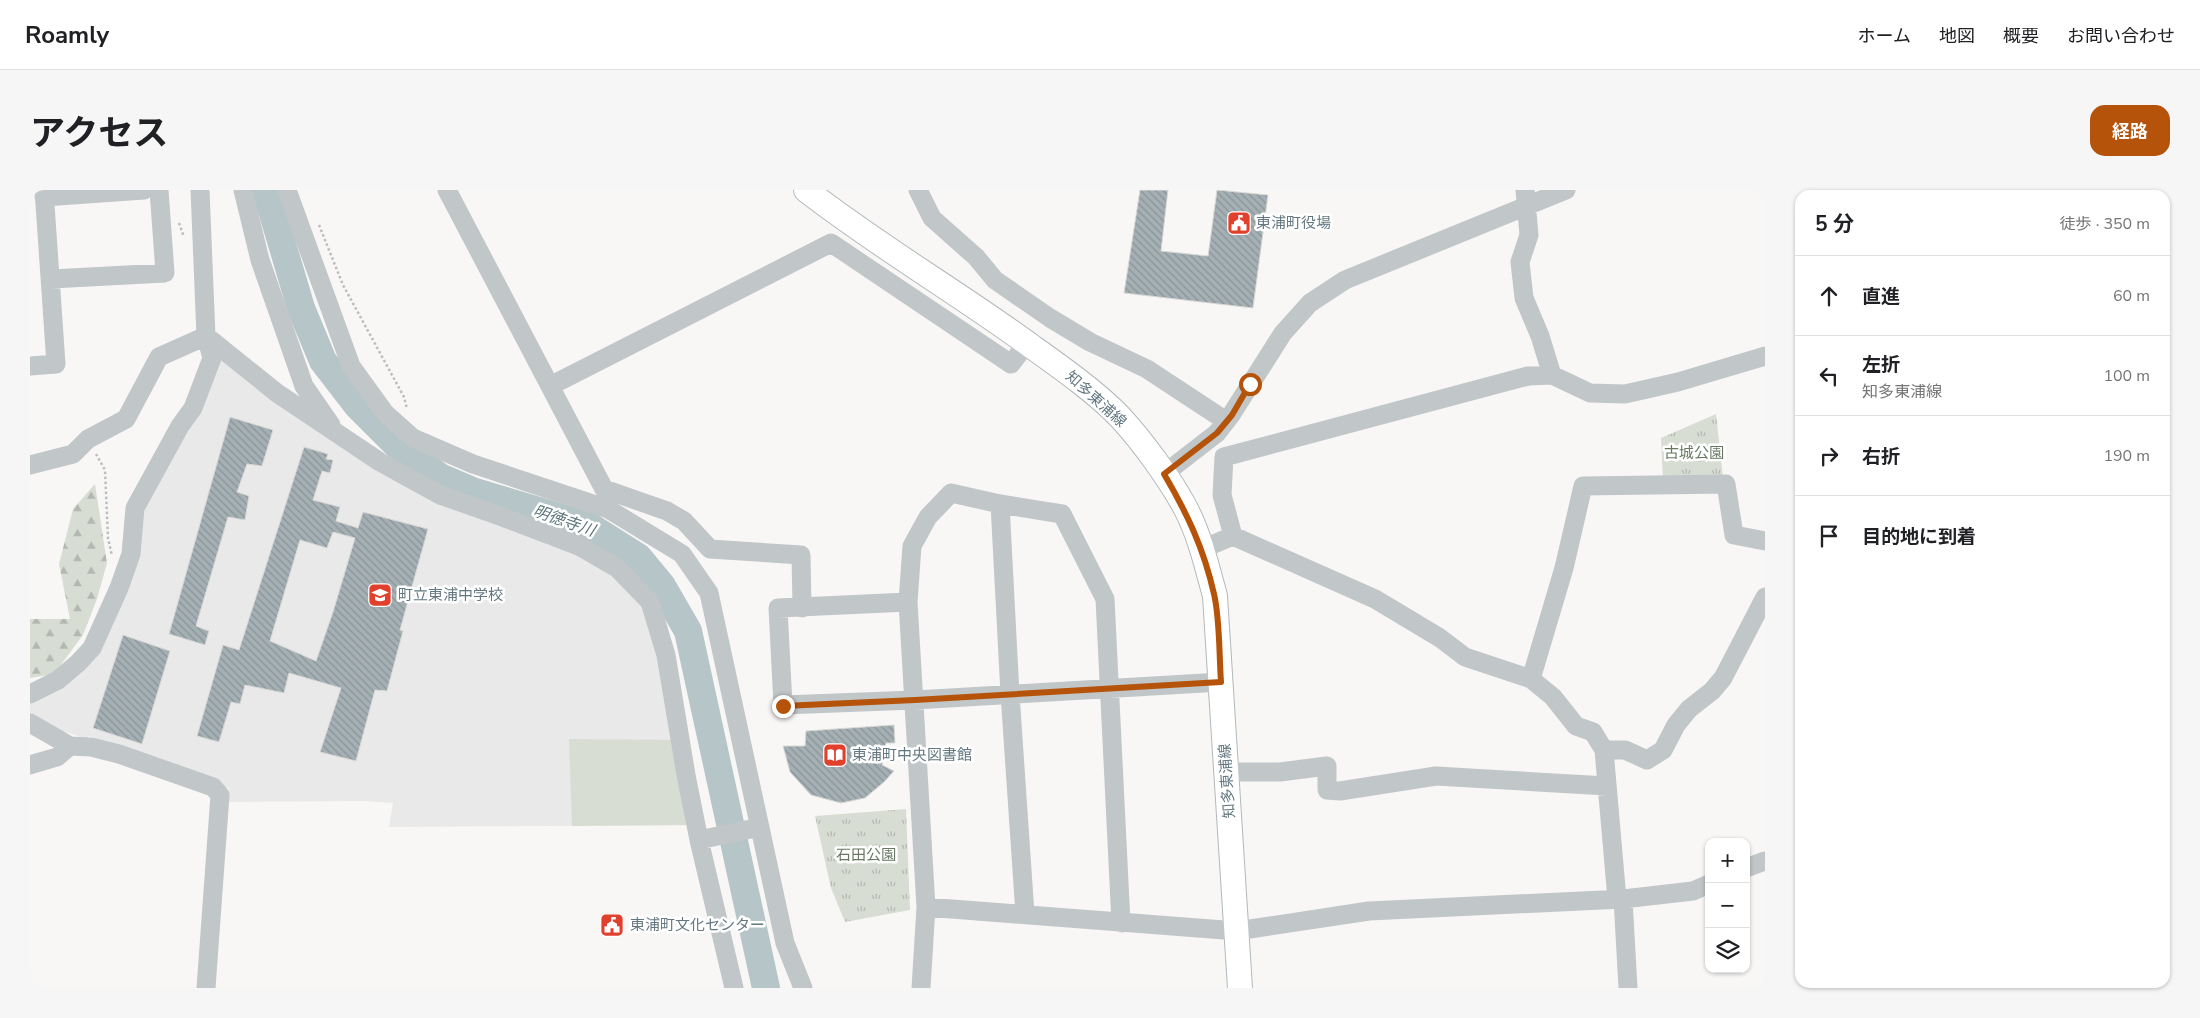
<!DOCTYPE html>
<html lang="ja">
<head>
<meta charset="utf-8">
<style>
  :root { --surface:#fff; --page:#f6f6f6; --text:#202124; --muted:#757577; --line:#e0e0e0; --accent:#b45309 }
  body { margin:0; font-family:"Nunito Sans","Noto Sans JP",sans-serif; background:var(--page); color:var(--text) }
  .controls { position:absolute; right:15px; bottom:15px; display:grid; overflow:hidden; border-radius:10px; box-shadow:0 1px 4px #0004 }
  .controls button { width:45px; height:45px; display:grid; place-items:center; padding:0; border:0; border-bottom:1px solid var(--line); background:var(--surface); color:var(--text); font:25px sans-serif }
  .stop { position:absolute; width:15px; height:15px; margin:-11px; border:4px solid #b45309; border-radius:50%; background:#fff }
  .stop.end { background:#b45309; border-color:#fff; box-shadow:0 1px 5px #0008 }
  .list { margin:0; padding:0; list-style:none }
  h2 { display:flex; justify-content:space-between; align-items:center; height:65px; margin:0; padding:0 20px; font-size:21px }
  h2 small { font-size:16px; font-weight:400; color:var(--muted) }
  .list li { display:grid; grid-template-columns:32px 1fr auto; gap:15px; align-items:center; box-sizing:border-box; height:80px; padding:0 20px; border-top:1px solid var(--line) }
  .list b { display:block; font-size:19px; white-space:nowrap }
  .list p { margin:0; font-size:16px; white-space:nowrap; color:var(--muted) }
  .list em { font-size:16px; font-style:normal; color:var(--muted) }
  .icon { flex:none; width:28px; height:28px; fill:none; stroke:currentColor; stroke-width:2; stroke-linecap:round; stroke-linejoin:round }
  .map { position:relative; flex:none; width:1735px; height:798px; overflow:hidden; border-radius:15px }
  header { display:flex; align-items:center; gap:30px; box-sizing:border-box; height:70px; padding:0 25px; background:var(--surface); border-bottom:1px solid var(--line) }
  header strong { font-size:24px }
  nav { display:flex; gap:28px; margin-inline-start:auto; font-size:18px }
  .intro { display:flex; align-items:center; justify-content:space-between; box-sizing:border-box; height:120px; padding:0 30px }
  h1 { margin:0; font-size:35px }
  .button { padding:12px 22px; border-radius:15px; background:var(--accent); color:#fff; font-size:18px; font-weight:700 }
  main { display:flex; gap:30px; padding:0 30px }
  aside { flex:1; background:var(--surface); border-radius:15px; box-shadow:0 1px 4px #0004 }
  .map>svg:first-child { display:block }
  .built { fill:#e8e9e8 }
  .grass { fill:url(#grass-tufts) }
  .forest { fill:url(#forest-firs) }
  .garden { fill:#d8ddd4 }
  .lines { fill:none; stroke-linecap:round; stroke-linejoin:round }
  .river { stroke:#b6c5c7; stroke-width:28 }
  .building { fill:url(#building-back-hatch); stroke:#d9d9d7; fill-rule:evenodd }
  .major-casing { stroke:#b2b8bb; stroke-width:26 }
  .path { stroke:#bbbec0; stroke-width:2.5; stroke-dasharray:2.5 2.5; stroke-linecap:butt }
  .minor { stroke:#c1c6c9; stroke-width:19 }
  .major { stroke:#fff; stroke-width:24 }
  .route { stroke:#b45309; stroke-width:6 }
  .labels { text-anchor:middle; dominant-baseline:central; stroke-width:5; stroke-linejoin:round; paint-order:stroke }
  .poi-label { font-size:15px; fill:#637780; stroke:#fff; text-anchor:start }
  .street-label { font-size:15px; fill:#637780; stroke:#fff }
  .park-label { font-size:15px; fill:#687862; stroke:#fff }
  .water-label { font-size:16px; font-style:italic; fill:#5e767a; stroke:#fff }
</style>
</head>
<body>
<header>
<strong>Roamly</strong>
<nav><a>ホーム</a><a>地図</a><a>概要</a><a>お問い合わせ</a></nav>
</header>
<div class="intro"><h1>アクセス</h1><a class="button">経路</a></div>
<main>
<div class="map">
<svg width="1735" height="798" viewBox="0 0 1735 798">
  <defs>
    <pattern id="grass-tufts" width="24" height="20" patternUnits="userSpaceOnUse" patternTransform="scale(1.25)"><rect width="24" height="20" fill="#d8ddd4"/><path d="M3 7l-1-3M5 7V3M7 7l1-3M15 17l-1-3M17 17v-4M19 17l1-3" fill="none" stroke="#b3b8b1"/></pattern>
    <pattern id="forest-firs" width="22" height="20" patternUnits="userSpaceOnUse" patternTransform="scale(1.25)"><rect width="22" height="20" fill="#d8ddd4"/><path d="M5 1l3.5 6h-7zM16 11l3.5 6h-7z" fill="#b3b8b1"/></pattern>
    <pattern id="building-back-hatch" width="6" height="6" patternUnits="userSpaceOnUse" patternTransform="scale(1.25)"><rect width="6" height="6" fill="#a5b0b4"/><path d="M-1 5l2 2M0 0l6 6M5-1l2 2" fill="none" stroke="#8a9498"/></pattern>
  </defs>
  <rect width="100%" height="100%" fill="#f8f7f5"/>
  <path class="built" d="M 197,164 L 350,272 L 549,356 L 620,412 L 666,635 L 359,637 L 363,613 L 332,611 L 198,612 L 199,598 L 59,546 L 57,549 L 18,536 L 0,527 L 0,509 L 28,490 L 75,431 L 105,318 L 182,168 Z"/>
  <path class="grass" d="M 1686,224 L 1693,288 L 1633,290 L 1631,248 Z
    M 876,619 L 880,720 L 815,732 L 801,698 L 785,626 Z"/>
  <path class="forest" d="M 65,294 L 77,373 L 67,409 L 53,445 L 24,484 L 0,488 L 0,429 L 40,429 L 29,374 L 43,319 Z"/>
  <path class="garden" d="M 539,549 L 650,550 L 666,635 L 542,636 Z"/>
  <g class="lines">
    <path class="river" d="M 236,0 L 271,118 L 293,171 L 327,215 L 369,257 L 410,287 L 445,302 L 559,336 L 608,367 L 632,396 L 658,441 L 736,798"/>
  </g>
  <path class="building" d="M 1110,0 L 1138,0 L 1131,61 L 1178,66 L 1187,0 L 1238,5 L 1223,118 L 1094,103 Z
    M 200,227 L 243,240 L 232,276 L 217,274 L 207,302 L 219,306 L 215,330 L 198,327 L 166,436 L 179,441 L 175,455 L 139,444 Z
    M 274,257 L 298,264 L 296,269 L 303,270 L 300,283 L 292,281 L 283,310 L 310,317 L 306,331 L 328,338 L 333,322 L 398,339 L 370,440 L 373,441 L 357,501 L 345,500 L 326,571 L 290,562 L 311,498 L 259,483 L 254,503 L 215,495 L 210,514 L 201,512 L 189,552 L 167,546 L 193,455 L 209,460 ZM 303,342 L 325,348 L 303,422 L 286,471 L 240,451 L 270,350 L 297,358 Z
    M 93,445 L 140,461 L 112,554 L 63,538 Z
    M 864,535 L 865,553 L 856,553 L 852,575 L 864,581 L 854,592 L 835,608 L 811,613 L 781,605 L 760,582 L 753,556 L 775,556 L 776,541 Z"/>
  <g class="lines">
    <g class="major-casing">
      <path id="major" d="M 776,0 C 848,56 927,102 1001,156 C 1029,176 1066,202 1090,227 C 1113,252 1140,289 1156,319 C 1170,346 1177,377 1185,406 L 1210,798"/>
    </g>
    <path class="path" d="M 149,33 L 154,47
      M 289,35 L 313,95 L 374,207 L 377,219
      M 66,264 L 75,280 L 78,348 L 82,366"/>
    <path class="minor" d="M 213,0 L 230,70 L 274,196 L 301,235
      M 257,0 L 321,176 L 355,223 L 383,248 L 443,274 L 578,319 L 652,364 L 679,403 L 755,753 L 773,798
      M 417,0 L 574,299 L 637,321 L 654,331 L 680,359 L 771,365 L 772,418
      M 888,0 L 902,28 L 946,67 L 965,90 L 1020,128 L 1060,152 L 1117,179 L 1196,231
      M 1495,0 L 1499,45 L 1490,72 L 1494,108 L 1510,146 L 1522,185
      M 14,7 L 114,0
      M 21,89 L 135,83 L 129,0
      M 176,146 L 247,203 L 350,272 L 410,305 L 470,326 L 549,356 L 587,378 L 620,412 L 636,465 L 656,585 L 669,650 L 704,798
      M 0,176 L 26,174 L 14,0
      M 520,196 L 801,53 L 981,174 L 997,153
      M 0,275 L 43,264 L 58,249 L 96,229 L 129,167 L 176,146
      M 1134,284 L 1187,243 L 1201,225 L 1253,143 L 1280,113 L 1315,90 L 1536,0
      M 970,314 L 980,504 L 995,724
      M 1203,346 L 1192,305 L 1194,267 L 1498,186 L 1522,185 L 1560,203 L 1595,204 L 1648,192 L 1735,166
      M 1172,359 L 1203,346 L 1345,409 L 1410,448 L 1435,467 L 1501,489 L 1523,507 L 1546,536 L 1563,542 L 1574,560 L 1587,709
      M 878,412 L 748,418 L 753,515 L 885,510 L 1191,492
      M 1501,489 L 1534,378 L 1553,296 L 1696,294 L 1704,345 L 1735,351
      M 0,504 L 28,490 L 48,473 L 62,458 L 89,398 L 101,364 L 105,318 L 150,236 L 163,218 L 182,168 L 176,146 L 170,0
      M 0,533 L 40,556 L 61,557 L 89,564 L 183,597 L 190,605 L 176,798
      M 1574,560 L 1595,560 L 1617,570 L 1633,560 L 1646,535 L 1659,519 L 1682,501 L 1693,488 L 1735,407
      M 0,575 L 27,567 L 40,556
      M 1197,582 L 1250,582 L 1297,576 L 1297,600 L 1310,601 L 1406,586 L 1577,596
      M 669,650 L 730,637
      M 1716,678 L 1735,671
      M 1593,709 L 1598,798
      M 896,717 L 1207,741 L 1339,721 L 1593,709 L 1663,701 L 1679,694
      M 891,798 L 896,717 L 878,412 L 882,356 L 898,327 L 921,303 L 970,314 L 1032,324 L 1075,409 L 1091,733"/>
    <use href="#major" class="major"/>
  </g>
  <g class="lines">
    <path class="route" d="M 753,516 L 885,510 L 1191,492 C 1189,465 1190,429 1184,404 C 1174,359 1157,323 1134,284 L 1187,243 L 1202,225 L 1220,194"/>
  </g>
  <defs>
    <g id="civic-square" transform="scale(1.25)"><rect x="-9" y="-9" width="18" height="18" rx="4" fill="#e1402c" stroke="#fff"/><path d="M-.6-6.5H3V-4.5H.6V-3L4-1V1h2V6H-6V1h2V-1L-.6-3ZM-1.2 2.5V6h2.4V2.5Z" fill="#fff"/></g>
    <g id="school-square" transform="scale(1.25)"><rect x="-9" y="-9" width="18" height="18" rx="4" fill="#e1402c" stroke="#fff"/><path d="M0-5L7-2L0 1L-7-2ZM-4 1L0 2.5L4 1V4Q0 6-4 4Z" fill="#fff"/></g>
    <g id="library-square" transform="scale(1.25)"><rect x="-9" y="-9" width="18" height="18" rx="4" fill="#e1402c" stroke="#fff"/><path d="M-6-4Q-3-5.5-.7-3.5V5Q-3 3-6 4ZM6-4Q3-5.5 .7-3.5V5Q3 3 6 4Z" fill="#fff"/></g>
  </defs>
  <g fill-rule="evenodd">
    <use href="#civic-square" x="1209" y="33"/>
    <use href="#school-square" x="350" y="405"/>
    <use href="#library-square" x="805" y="565"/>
    <use href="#civic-square" x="582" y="735"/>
  </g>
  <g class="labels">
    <g class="poi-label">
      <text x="1226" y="33">東浦町役場</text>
      <text x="368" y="405">町立東浦中学校</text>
      <text x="822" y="565">東浦町中央図書館</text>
      <text x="600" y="735">東浦町文化センター</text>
    </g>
    <g class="street-label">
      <text transform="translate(1066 209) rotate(42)">知多東浦線</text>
      <text transform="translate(1197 591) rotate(-94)">知多東浦線</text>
    </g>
    <g class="park-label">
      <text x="1664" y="263">古城公園</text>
      <text x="836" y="665">石田公園</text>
    </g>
    <g class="water-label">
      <text transform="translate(534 331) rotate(19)">明徳寺川</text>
    </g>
  </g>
</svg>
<div class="controls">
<button>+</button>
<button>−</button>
<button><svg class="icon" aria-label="layers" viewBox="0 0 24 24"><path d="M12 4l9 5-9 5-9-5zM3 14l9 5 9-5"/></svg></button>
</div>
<div class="stop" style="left:1220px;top:194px"></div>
<div class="stop end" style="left:753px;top:516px"></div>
</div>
<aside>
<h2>5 分<small>徒歩 · 350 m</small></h2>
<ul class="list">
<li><svg class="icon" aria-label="ahead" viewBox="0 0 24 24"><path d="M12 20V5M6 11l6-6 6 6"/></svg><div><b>直進</b></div><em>60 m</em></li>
<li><svg class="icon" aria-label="left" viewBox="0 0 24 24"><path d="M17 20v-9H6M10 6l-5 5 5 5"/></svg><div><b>左折</b><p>知多東浦線</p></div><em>100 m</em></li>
<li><svg class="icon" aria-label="right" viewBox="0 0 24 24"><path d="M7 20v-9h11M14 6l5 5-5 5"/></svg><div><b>右折</b></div><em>190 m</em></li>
<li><svg class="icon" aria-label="arrive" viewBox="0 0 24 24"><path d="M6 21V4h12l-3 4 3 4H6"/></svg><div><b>目的地に到着</b></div></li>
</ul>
</aside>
</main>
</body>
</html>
